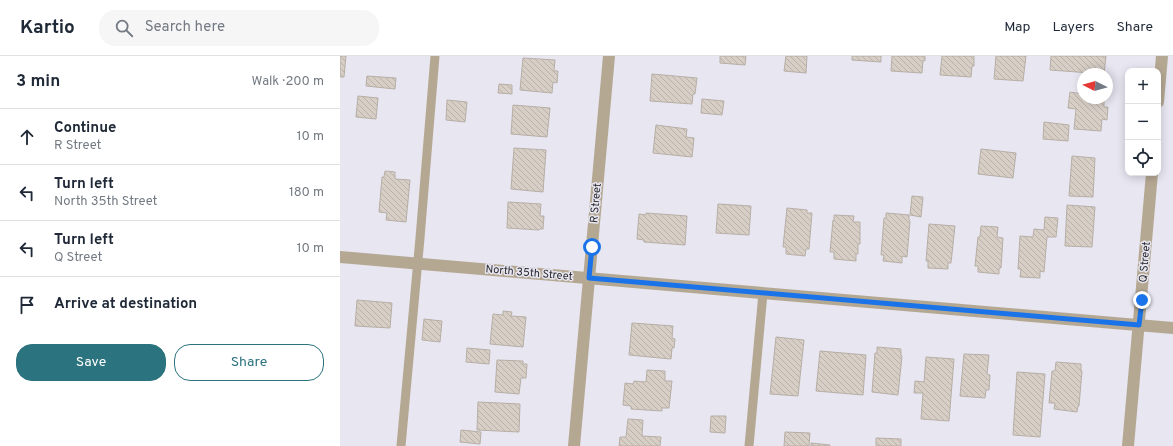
<!DOCTYPE html>
<html lang="en">
<head>
<meta charset="utf-8">
<style>
  :root { --surface:#fff; --page:#f6f6f7; --text:#1f2937; --muted:#747a83; --line:#e0e1e3; --accent:#2b737e }
  body { margin:0; font-family:Overpass,sans-serif; background:var(--page); color:var(--text) }
  .controls { position:absolute; right:12px; top:12px; display:grid; overflow:hidden; border-radius:8px; box-shadow:0 2px 10px #0003 }
  .controls button { width:36px; height:36px; display:grid; place-items:center; padding:0; border:0; border-bottom:1px solid var(--line); background:var(--surface); color:var(--text); font:20px sans-serif }
  .compass { position:absolute; left:737px; top:12px; width:36px; height:36px; border-radius:50%; background:var(--surface); box-shadow:0 2px 10px #0003; rotate:275deg }
  .stop { position:absolute; width:12px; height:12px; margin:-9px; border:3px solid #1a73e8; border-radius:50%; background:#fff }
  .stop.end { background:#1a73e8; border-color:#fff; box-shadow:0 1px 4px #0008 }
  .list { margin:0; padding:0; list-style:none }
  h2 { display:flex; justify-content:space-between; align-items:center; height:52px; margin:0; padding:0 16px; font-size:17px }
  h2 small { font-size:13px; font-weight:400; color:var(--muted) }
  .list li { display:grid; grid-template-columns:26px 1fr auto; gap:12px; align-items:center; box-sizing:border-box; height:56px; padding:0 16px; border-top:1px solid var(--line) }
  .list b { display:block; font-size:15px; white-space:nowrap }
  .list p { margin:0; font-size:13px; white-space:nowrap; color:var(--muted) }
  .list em { font-size:13px; font-style:normal; color:var(--muted) }
  .actions { display:flex; gap:8px; padding:12px 16px }
  .actions a { flex:1; padding:9px 0; border:1px solid var(--accent); border-radius:16px; text-align:center; font-size:14px; color:var(--accent) }
  .actions .main { background:var(--accent); color:#fff }
  .icon { flex:none; width:22px; height:22px; fill:none; stroke:currentColor; stroke-width:2; stroke-linecap:round; stroke-linejoin:round }
  .map { position:relative; flex:none; width:833px; height:390px; overflow:hidden }
  header { display:flex; align-items:center; gap:24px; box-sizing:border-box; height:56px; padding:0 20px; background:var(--surface); border-bottom:1px solid var(--line) }
  header strong { font-size:19px }
  nav { display:flex; gap:22px; margin-inline-start:auto; font-size:14px }
  .search { width:280px; height:36px; background:var(--page); display:flex; align-items:center; gap:10px; box-sizing:border-box; padding:0 14px; border-radius:16px; color:var(--muted); font-size:15px }
  main { display:flex }
  aside { flex:1; background:var(--surface) }
  .map>svg:first-child { display:block }
  .building { fill:url(#building-back-hatch); stroke:#b7aea6 }
  .lines { fill:none; stroke-linecap:round; stroke-linejoin:round }
  .service { stroke:#b5a893; stroke-width:9 }
  .minor { stroke:#b5a893; stroke-width:12 }
  .route { stroke:#1a73e8; stroke-width:5 }
  .labels { text-anchor:middle; dominant-baseline:central; stroke-width:3; stroke-linejoin:round; paint-order:stroke }
  .street-label { font-size:11px; fill:#2a2a2e; stroke:#e7e6f1 }
</style>
</head>
<body>
<header>
<strong>Kartio</strong>
<div class="search"><svg class="icon" aria-label="search" viewBox="0 0 24 24"><circle cx="10" cy="10" r="6"/><path d="M15 15l6 6"/></svg>Search here</div>
<nav><a>Map</a><a>Layers</a><a>Share</a></nav>
</header>
<main>
<aside>
<h2>3 min<small>Walk · 200 m</small></h2>
<ul class="list">
<li><svg class="icon" aria-label="ahead" viewBox="0 0 24 24"><path d="M12 20V5M6 11l6-6 6 6"/></svg><div><b>Continue</b><p>R Street</p></div><em>10 m</em></li>
<li><svg class="icon" aria-label="left" viewBox="0 0 24 24"><path d="M17 20v-9H6M10 6l-5 5 5 5"/></svg><div><b>Turn left</b><p>North 35th Street</p></div><em>180 m</em></li>
<li><svg class="icon" aria-label="left" viewBox="0 0 24 24"><path d="M17 20v-9H6M10 6l-5 5 5 5"/></svg><div><b>Turn left</b><p>Q Street</p></div><em>10 m</em></li>
<li><svg class="icon" aria-label="arrive" viewBox="0 0 24 24"><path d="M6 21V4h12l-3 4 3 4H6"/></svg><div><b>Arrive at destination</b></div></li>
</ul>
<div class="actions"><a class="main">Save</a><a>Share</a></div>
</aside>
<div class="map">
<svg width="833" height="390" viewBox="0 0 833 390">
  <defs>
    <pattern id="building-back-hatch" width="6" height="6" patternUnits="userSpaceOnUse"><rect width="6" height="6" fill="#d7cec6"/><path d="M-1 5l2 2M0 0l6 6M5-1l2 2" fill="none" stroke="#b9b1aa"/></pattern>
  </defs>
  <rect width="100%" height="100%" fill="#e7e6f1"/>
  <path class="building" d="M 0,0 L 6,0 L 4,21 L 0,21 Z
    M 380,0 L 406,0 L 405,9 L 380,7 Z
    M 446,0 L 467,0 L 466,17 L 444,15 Z
    M 512,0 L 541,0 L 541,6 L 512,4 Z
    M 552,0 L 585,0 L 585,5 L 583,4 L 582,17 L 551,15 Z
    M 602,0 L 634,0 L 634,10 L 632,10 L 631,21 L 600,19 Z
    M 656,0 L 686,0 L 683,25 L 654,23 Z
    M 711,0 L 766,0 L 764,18 L 710,14 Z
    M 183,2 L 215,4 L 214,15 L 218,15 L 217,27 L 213,26 L 212,37 L 180,34 Z
    M 312,18 L 357,22 L 355,38 L 353,38 L 352,48 L 310,45 Z
    M 27,20 L 56,22 L 55,33 L 26,30 Z
    M 159,28 L 172,29 L 172,38 L 158,37 Z
    M 730,36 L 743,38 L 743,42 L 764,42 L 764,51 L 768,51 L 767,64 L 762,63 L 761,75 L 734,73 L 736,53 L 728,52 Z
    M 18,40 L 38,42 L 36,63 L 16,61 Z
    M 362,43 L 384,45 L 382,59 L 361,57 Z
    M 107,44 L 127,46 L 125,66 L 106,64 Z
    M 173,49 L 210,52 L 207,81 L 171,78 Z
    M 704,66 L 729,69 L 728,85 L 703,83 Z
    M 316,69 L 347,73 L 346,81 L 354,82 L 352,101 L 313,97 Z
    M 174,92 L 206,94 L 203,136 L 171,133 Z
    M 641,93 L 676,97 L 673,122 L 638,118 Z
    M 732,100 L 755,102 L 753,141 L 729,140 Z
    M 45,115 L 55,116 L 55,123 L 70,124 L 66,166 L 46,164 L 47,157 L 39,156 L 42,121 L 44,121 Z
    M 572,140 L 583,141 L 581,161 L 570,159 Z
    M 168,146 L 201,148 L 200,160 L 204,160 L 203,173 L 200,173 L 199,174 L 167,172 Z
    M 378,148 L 411,150 L 409,179 L 376,177 Z
    M 727,149 L 755,151 L 752,191 L 725,190 Z
    M 447,152 L 467,154 L 467,157 L 472,157 L 469,193 L 466,193 L 465,200 L 446,198 L 446,191 L 443,191 Z
    M 306,157 L 347,160 L 345,189 L 304,186 L 304,184 L 297,183 L 299,158 L 306,159 Z
    M 546,157 L 569,159 L 569,164 L 570,165 L 567,201 L 562,200 L 562,207 L 543,205 L 544,199 L 541,199 L 544,162 L 546,162 Z
    M 494,159 L 514,160 L 513,166 L 520,166 L 520,188 L 518,188 L 518,198 L 516,198 L 516,205 L 494,203 L 494,196 L 490,196 L 493,164 L 494,165 Z
    M 705,161 L 718,162 L 716,181 L 707,181 L 704,216 L 700,215 L 700,222 L 680,221 L 681,213 L 678,213 L 680,180 L 693,181 L 694,173 L 704,174 Z
    M 589,168 L 615,170 L 611,207 L 608,207 L 608,213 L 588,212 L 588,205 L 586,205 Z
    M 641,170 L 658,171 L 657,181 L 663,182 L 661,212 L 659,212 L 659,218 L 638,216 L 638,210 L 635,210 L 638,181 L 640,181 Z
    M 17,244 L 52,247 L 50,272 L 15,270 Z
    M 163,255 L 172,256 L 171,260 L 186,261 L 183,291 L 150,288 L 153,258 L 163,259 Z
    M 84,263 L 102,265 L 100,286 L 82,284 Z
    M 292,267 L 333,270 L 332,282 L 335,283 L 334,292 L 332,292 L 331,303 L 289,299 Z
    M 436,281 L 464,284 L 458,340 L 430,338 Z
    M 537,291 L 561,293 L 561,300 L 562,300 L 558,339 L 532,336 L 535,297 L 537,297 Z
    M 127,292 L 150,294 L 149,308 L 126,306 Z
    M 480,295 L 526,299 L 523,339 L 476,335 Z
    M 624,298 L 649,299 L 647,318 L 650,319 L 649,334 L 646,334 L 645,342 L 620,340 Z
    M 586,301 L 614,303 L 609,365 L 581,363 L 583,337 L 574,337 L 575,325 L 584,326 Z
    M 157,304 L 183,305 L 183,308 L 187,308 L 186,322 L 181,322 L 179,338 L 155,336 Z
    M 716,306 L 741,308 L 741,315 L 742,315 L 739,350 L 738,350 L 737,356 L 714,353 L 715,347 L 709,347 L 712,315 L 715,315 Z
    M 307,314 L 325,315 L 325,325 L 332,325 L 329,352 L 322,352 L 322,355 L 291,353 L 291,350 L 283,349 L 285,327 L 293,328 L 294,325 L 306,326 Z
    M 677,316 L 705,318 L 700,381 L 673,379 Z
    M 138,346 L 180,348 L 179,376 L 137,374 Z
    M 371,360 L 386,360 L 385,377 L 370,376 Z
    M 288,363 L 303,364 L 302,380 L 321,381 L 320,390 L 279,390 L 280,381 L 286,381 Z
    M 121,374 L 141,376 L 140,388 L 120,386 Z
    M 445,376 L 470,377 L 469,390 L 444,390 Z
    M 536,382 L 561,383 L 561,390 L 536,390 Z
    M 471,387 L 490,389 L 490,390 L 471,390 Z"/>
  <g class="lines">
    <path class="service" d="M 61,390 L 80,182 L 95,0
      M 409,390 L 423,237"/>
    <path class="minor" d="M 818,46 L 822,0
      M 0,201 L 833,272
      M 234,390 L 269,0
      M 788,390 L 812,117"/>
  </g>
  <g class="lines">
    <path class="route" d="M 252,191 L 249,222 L 799,269 L 802,244"/>
  </g>
  <g class="labels">
    <g class="street-label">
      <text transform="translate(256 147) rotate(-85)">R Street</text>
      <text transform="translate(805 206) rotate(-85)">Q Street</text>
      <text transform="translate(189 217) rotate(5)">North 35th Street</text>
    </g>
  </g>
</svg>
<div class="controls">
<button>+</button>
<button>−</button>
<button><svg class="icon" aria-label="locate" viewBox="0 0 24 24"><circle cx="12" cy="12" r="6"/><path d="M12 2v4M12 18v4M2 12h4M18 12h4"/></svg></button>
</div>
<svg class="compass" viewBox="-18 -18 36 36"><path d="M0-13l5 13h-10z" fill="#e53935"/><path d="M0 13l5-13h-10z" fill="#747a83"/></svg>
<div class="stop" style="left:252px;top:191px"></div>
<div class="stop end" style="left:802px;top:244px"></div>
</div>
</main>
</body>
</html>
